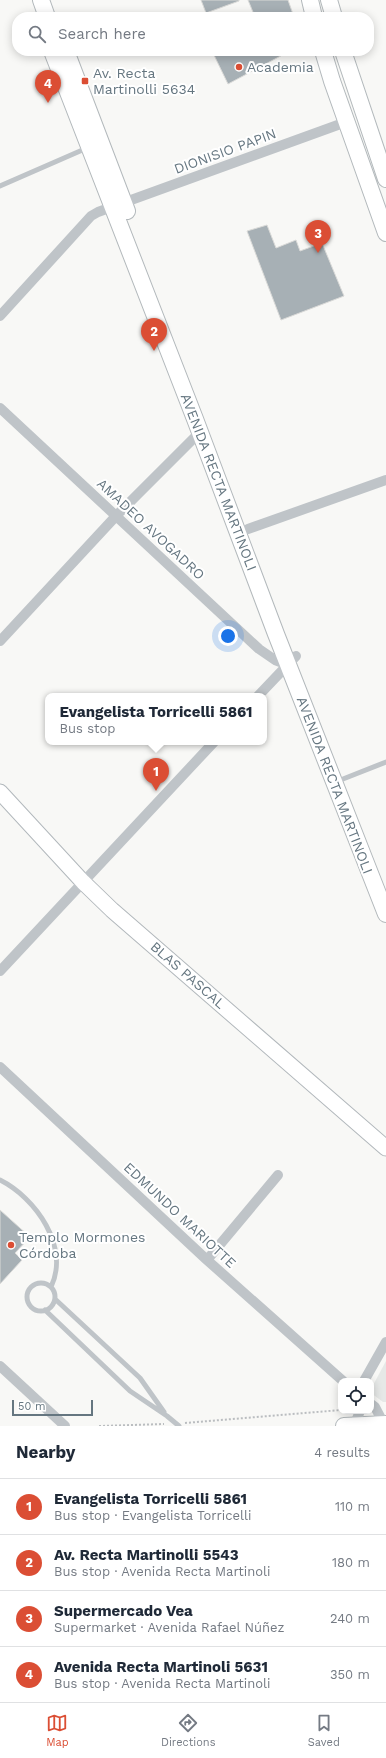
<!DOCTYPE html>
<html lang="en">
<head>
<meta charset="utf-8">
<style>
  :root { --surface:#fff; --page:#f6f6f7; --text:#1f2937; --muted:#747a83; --line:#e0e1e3; --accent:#db4e34 }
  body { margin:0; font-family:"Work Sans",sans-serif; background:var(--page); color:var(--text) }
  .controls { position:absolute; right:12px; bottom:12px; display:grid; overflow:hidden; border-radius:8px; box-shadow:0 2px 10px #0003 }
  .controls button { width:36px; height:36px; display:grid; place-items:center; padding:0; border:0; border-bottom:1px solid var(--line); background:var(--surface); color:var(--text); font:20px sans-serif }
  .scale { position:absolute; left:12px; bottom:10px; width:81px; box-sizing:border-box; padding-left:4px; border:2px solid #657680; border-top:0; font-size:11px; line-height:14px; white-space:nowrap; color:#657680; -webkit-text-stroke:3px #fff; paint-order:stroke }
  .you { position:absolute; left:228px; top:636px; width:14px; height:14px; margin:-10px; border:3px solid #fff; border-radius:50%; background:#1a73e8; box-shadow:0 0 0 6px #1a73e833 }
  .badge { display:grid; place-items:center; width:26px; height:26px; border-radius:50%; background:var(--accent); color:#fff; font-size:13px; font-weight:700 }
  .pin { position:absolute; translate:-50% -33px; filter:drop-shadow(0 1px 2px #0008) }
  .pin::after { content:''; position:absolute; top:21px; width:14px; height:12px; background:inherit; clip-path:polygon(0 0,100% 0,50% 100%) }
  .popup { position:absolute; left:45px; top:693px; width:222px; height:52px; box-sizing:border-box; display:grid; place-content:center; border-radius:8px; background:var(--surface); filter:drop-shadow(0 1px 3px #0005); font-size:13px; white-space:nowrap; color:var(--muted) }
  .popup b { font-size:15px; color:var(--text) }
  .popup::after { content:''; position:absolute; left:50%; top:100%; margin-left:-8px; border:8px solid transparent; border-top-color:var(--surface) }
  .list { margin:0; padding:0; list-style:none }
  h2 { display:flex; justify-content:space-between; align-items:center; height:52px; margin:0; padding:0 16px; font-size:17px }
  h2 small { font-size:13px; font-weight:400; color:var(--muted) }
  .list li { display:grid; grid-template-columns:26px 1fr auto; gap:12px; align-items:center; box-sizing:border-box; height:56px; padding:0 16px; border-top:1px solid var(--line) }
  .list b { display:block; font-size:15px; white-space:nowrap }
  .list p { margin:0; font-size:13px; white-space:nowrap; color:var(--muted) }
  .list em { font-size:13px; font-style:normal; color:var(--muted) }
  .icon { flex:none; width:22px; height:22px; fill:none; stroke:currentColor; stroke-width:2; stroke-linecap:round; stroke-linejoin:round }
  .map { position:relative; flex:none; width:386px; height:1426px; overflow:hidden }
  .search { position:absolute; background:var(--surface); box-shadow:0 2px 10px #0003; left:12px; right:12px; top:12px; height:44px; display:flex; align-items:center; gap:10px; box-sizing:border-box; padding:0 14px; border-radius:16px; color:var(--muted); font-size:15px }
  .sheet { height:276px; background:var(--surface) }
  nav { display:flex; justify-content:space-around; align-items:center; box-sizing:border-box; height:56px; border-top:1px solid var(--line); background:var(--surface); font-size:11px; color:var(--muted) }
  nav a { display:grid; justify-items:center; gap:2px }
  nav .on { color:var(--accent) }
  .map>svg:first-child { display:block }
  .built { fill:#e6e8e7 }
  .building { fill:#a7b0b5; stroke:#dadad8 }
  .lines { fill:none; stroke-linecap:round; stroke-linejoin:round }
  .secondary-casing { stroke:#b2b8bc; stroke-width:17 }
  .primary-casing { stroke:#b3b9bc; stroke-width:18 }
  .path { stroke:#babdc0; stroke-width:2; stroke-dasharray:2 2; stroke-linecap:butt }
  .service { stroke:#bfc4c8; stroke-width:5 }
  .minor { stroke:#bfc4c8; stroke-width:10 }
  .secondary { stroke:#fff; stroke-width:15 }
  .primary { stroke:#fff; stroke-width:16 }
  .poi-dot { fill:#db4e34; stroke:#fff; stroke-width:1.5 }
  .labels { text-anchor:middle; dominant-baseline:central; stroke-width:4; stroke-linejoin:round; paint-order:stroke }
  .poi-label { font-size:14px; fill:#657680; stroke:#fff; text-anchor:start }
  .street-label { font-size:14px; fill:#657680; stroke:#fff }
</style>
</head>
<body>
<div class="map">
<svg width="386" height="1426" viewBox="0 0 386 1426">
  <rect width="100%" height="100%" fill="#f8f8f6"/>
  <path class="built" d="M 386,1361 L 386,1402 L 383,1402 L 371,1393 L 371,1389 Z"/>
  <path class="building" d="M 201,0 L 239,0 L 239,1 L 206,13 Z
    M 248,0 L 288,0 L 294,17 L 255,17 Z
    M 212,51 L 290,51 L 228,84 Z
    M 267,225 L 276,248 L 296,240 L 300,251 L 322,243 L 344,296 L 281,320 L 247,231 Z
    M 0,1210 L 30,1237 L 15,1253 L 22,1260 L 0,1284 Z"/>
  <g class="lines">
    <g class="secondary-casing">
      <path id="secondary" d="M 0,792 L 83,882 L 112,910 L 386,1148"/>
    </g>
    <g class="primary-casing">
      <path id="primary" d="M 41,0 L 47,17
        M 310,0 L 314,17
        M 329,0 L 334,17
        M 52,51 L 195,419 L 276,634 L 386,914
        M 66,51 L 127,211
        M 323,51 L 332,81 L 386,233
        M 343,51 L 386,179
        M 344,1426 L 386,1424"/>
    </g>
    <path class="path" d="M 185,1423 L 341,1410
      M 99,1426 L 164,1424"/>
    <path class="service" d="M 0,186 L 87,148
      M 343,779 L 386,762
      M 0,1180 C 36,1198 70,1247 51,1287
      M27 1297a14 14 0 1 1 28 0a14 14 0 1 1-28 0Z
      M 55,1299 L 140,1378 L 164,1412
      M 45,1310 L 130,1391 L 167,1416 L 179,1426"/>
    <path class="minor" d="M 0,316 L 91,216 L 98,212 L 346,122
      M 0,408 L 259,649 L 275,660 L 288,665
      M 248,529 L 386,480
      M 0,641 L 116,516 L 200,432
      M 258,696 L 296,656
      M 0,971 L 214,742
      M 0,1067 L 207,1260 L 343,1381
      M 207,1260 L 278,1175
      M 0,1366 L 65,1426
      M 364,1381 L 386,1342
      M 371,1404 L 375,1407 L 385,1426
      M 349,1426 L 356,1421 L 360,1411"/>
    <use href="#secondary" class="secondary"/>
    <use href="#primary" class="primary"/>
  </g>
  <g class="poi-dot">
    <circle cx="239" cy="67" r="4"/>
    <rect x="81" y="77" width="8" height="8" rx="2"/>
    <circle cx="11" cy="1245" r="4"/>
  </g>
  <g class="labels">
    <g class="poi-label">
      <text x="247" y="67">Academia</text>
      <text x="93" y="73">Av. Recta<tspan x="93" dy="16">Martinolli 5634</tspan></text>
      <text x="19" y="1237">Templo Mormones<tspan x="19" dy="16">Córdoba</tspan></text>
    </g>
    <g class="street-label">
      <text transform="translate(225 151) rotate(-20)">DIONISIO PAPIN</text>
      <text transform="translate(219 482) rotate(69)">AVENIDA RECTA MARTINOLI</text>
      <text transform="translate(151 529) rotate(43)">AMADEO AVOGADRO</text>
      <text transform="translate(335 785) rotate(69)">AVENIDA RECTA MARTINOLI</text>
      <text transform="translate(188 975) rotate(41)">BLAS PASCAL</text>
      <text transform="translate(180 1215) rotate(43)">EDMUNDO MARIOTTE</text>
    </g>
  </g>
</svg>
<div class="controls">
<button><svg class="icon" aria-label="locate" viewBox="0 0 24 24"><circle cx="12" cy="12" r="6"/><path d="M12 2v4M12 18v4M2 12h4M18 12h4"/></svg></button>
</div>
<div class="scale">50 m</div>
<div class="you"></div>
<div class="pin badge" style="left:156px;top:791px">1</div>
<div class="popup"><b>Evangelista Torricelli 5861</b>Bus stop</div>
<div class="pin badge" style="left:154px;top:351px">2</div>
<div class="pin badge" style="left:318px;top:253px">3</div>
<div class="pin badge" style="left:48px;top:103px">4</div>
<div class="search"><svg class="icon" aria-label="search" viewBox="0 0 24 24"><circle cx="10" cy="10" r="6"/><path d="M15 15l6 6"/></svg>Search here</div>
</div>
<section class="sheet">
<h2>Nearby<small>4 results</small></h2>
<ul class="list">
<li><span class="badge">1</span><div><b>Evangelista Torricelli 5861</b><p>Bus stop · Evangelista Torricelli</p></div><em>110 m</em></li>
<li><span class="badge">2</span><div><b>Av. Recta Martinolli 5543</b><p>Bus stop · Avenida Recta Martinoli</p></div><em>180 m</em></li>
<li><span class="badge">3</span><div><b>Supermercado Vea</b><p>Supermarket · Avenida Rafael Núñez</p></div><em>240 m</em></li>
<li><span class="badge">4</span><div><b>Avenida Recta Martinoli 5631</b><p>Bus stop · Avenida Recta Martinoli</p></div><em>350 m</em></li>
</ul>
</section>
<nav>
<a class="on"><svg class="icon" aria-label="map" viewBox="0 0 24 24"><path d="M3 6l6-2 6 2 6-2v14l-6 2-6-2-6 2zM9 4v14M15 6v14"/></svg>Map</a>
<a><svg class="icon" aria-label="directions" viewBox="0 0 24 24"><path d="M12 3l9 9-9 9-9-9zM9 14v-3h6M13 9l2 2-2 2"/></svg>Directions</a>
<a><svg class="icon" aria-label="saved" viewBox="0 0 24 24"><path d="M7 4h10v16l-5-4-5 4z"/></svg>Saved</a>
</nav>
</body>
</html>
